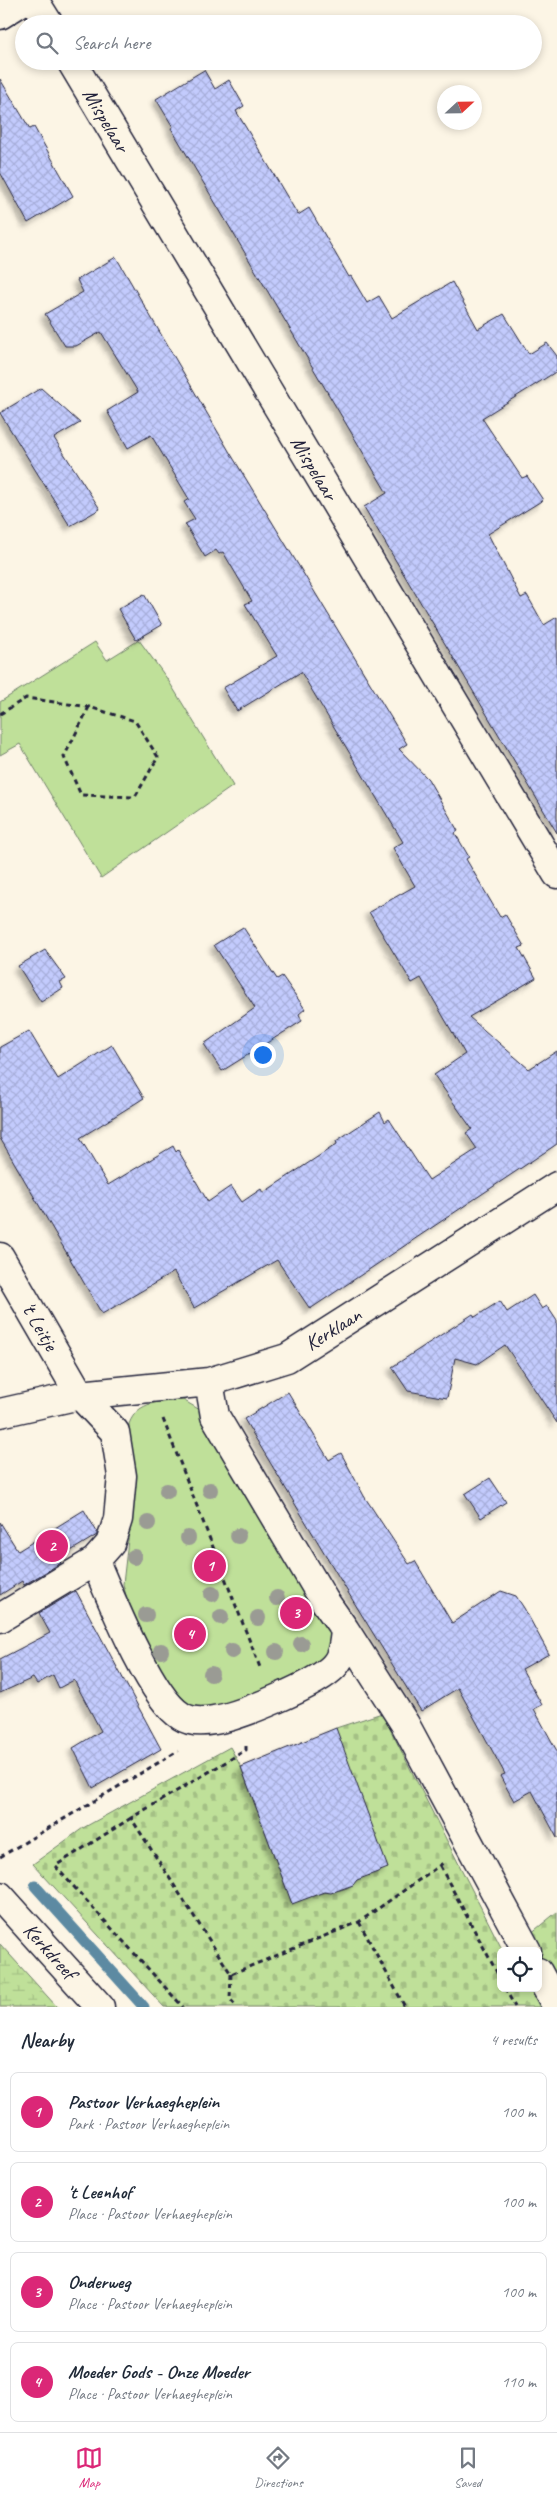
<!DOCTYPE html>
<html lang="en">
<head>
<meta charset="utf-8">
<style>
  :root { --surface:#fff; --page:#f2f2f3; --text:#1f2937; --muted:#747a83; --line:#e0e1e3; --accent:#db2777 }
  body { margin:0; font-family:Caveat,sans-serif; background:var(--page); color:var(--text) }
  .controls { position:absolute; right:15px; bottom:15px; display:grid; overflow:hidden; border-radius:8px; box-shadow:0 2px 8px #0003 }
  .controls button { width:45px; height:45px; display:grid; place-items:center; padding:0; border:0; border-bottom:1px solid var(--line); background:var(--surface); color:var(--text); font:25px sans-serif }
  .compass { position:absolute; left:437px; top:85px; width:45px; height:45px; border-radius:50%; background:var(--surface); box-shadow:0 2px 8px #0003; rotate:68deg }
  .you { position:absolute; left:262px; top:1054px; width:18px; height:18px; margin:-12px; border:4px solid #fff; border-radius:50%; background:#1a73e8; box-shadow:0 0 0 8px #1a73e833 }
  .badge { display:grid; place-items:center; width:32px; height:32px; border-radius:50%; background:var(--accent); color:#fff; font-size:16px; font-weight:700 }
  .pin { position:absolute; translate:-50% -50%; border:2px solid #fff; box-shadow:0 1px 5px #0006 }
  .list { margin:0; padding:0; list-style:none }
  h2 { display:flex; justify-content:space-between; align-items:center; height:65px; margin:0; padding:0 20px; font-size:21px }
  h2 small { font-size:16px; font-weight:400; color:var(--muted) }
  .list li { display:grid; grid-template-columns:32px 1fr auto; gap:15px; align-items:center; box-sizing:border-box; height:80px; margin:0 10px 10px; padding:0 10px; border:1px solid var(--line); border-radius:8px }
  .list b { display:block; font-size:19px; white-space:nowrap }
  .list p { margin:0; font-size:16px; white-space:nowrap; color:var(--muted) }
  .list em { font-size:16px; font-style:normal; color:var(--muted) }
  .icon { flex:none; width:28px; height:28px; fill:none; stroke:currentColor; stroke-width:2; stroke-linecap:round; stroke-linejoin:round }
  .map { position:relative; flex:none; width:557px; height:2007px; overflow:hidden }
  .search { position:absolute; background:var(--surface); box-shadow:0 2px 8px #0003; left:15px; right:15px; top:15px; height:55px; display:flex; align-items:center; gap:12px; box-sizing:border-box; padding:0 18px; border-radius:28px; color:var(--muted); font-size:19px }
  .sheet { height:425px; background:var(--surface) }
  nav { display:flex; justify-content:space-around; align-items:center; box-sizing:border-box; height:70px; border-top:1px solid var(--line); background:var(--surface); font-size:14px; color:var(--muted) }
  nav a { display:grid; justify-items:center; gap:2px }
  nav .on { color:var(--accent) }
  .map>svg:first-child { display:block }
  .wetland { fill:url(#wetland-marsh); stroke:#70816a }
  .cemetery { fill:url(#cemetery-stones); stroke:#70816a }
  .green { fill:#bfe099; stroke:#70816a }
  .lines { fill:none; stroke-linecap:round; stroke-linejoin:round }
  .stream { stroke:#5d8aa2; stroke-width:11 }
  .building { fill:url(#building-cross-hatch); stroke:#22223b; filter:url(#shadow) }
  .street-casing { stroke:#22223b; stroke-width:31 }
  .path { stroke:#22223b; stroke-width:3; stroke-dasharray:5 4; stroke-linecap:butt }
  .street { stroke:#fcf5e5; stroke-width:28 }
  .tree { fill:#9a9b94 }
  .labels { text-anchor:middle; dominant-baseline:central; stroke-width:4; stroke-linejoin:round; paint-order:stroke }
  .street-label { font-size:21px; fill:#22223b; stroke:#fcf5e5 }
</style>
</head>
<body>
<div class="map">
<svg width="557" height="2007" viewBox="0 0 557 2007">
  <defs>
    <pattern id="wetland-marsh" width="20" height="14" patternUnits="userSpaceOnUse" patternTransform="scale(1.25)"><rect width="20" height="14" fill="#bfe099"/><path d="M1 5h8M5 5V1M11 12h8M15 12V8" fill="none" stroke="#a4c085"/></pattern>
    <pattern id="cemetery-stones" width="16" height="16" patternUnits="userSpaceOnUse" patternTransform="scale(1.25)"><rect width="16" height="16" fill="#bfe099"/><path d="M2 7V4a2 2 0 0 1 4 0v3zM10 15v-3a2 2 0 0 1 4 0v3z" fill="#a4c085"/></pattern>
    <pattern id="building-cross-hatch" width="8" height="8" patternUnits="userSpaceOnUse" patternTransform="scale(1.25)"><rect width="8" height="8" fill="#c3cbfd"/><path d="M0 0l8 8M0 8l8-8" fill="none" stroke="#a7aeda"/></pattern>
    <filter id="shadow"><feDropShadow dx="-4.5" dy="4.5" stdDeviation="2.5" flood-color="#0004"/></filter>
  </defs>
  <rect width="100%" height="100%" fill="#fcf5e5"/>
  <filter id="ink" filterUnits="userSpaceOnUse"><feTurbulence type="fractalNoise" baseFrequency=".02" numOctaves="2"/><feDisplacementMap in="SourceGraphic" scale="10" xChannelSelector="R" yChannelSelector="G"/><feConvolveMatrix kernelMatrix="1 2 1 2 8 2 1 2 1" color-interpolation-filters="sRGB"/></filter>
  <g filter="url(#ink)">
    <path class="wetland" d="M 0,1944 L 57,2007 L 0,2007 Z"/>
    <path class="cemetery" d="M 382,1713 L 503,1951 L 501,1951 L 501,1988 L 538,1988 L 538,1951 L 509,1951 L 557,1912 L 557,2007 L 164,2007 L 33,1864 L 83,1828 L 230,1747 L 241,1767 L 292,1903 C 302,1900 312,1895 322,1893 C 334,1890 348,1892 357,1880 L 336,1728 Z"/>
    <path class="green" d="M 139,640 L 168,680 L 233,786 L 101,878 L 20,744 L 0,755 L 0,702 L 95,642 L 107,660 Z
      M 183,1400 L 200,1410 L 329,1623 C 332,1643 328,1655 314,1669 L 205,1713 L 196,1712 L 159,1673 L 131,1615 L 123,1584 L 133,1496 L 129,1424 C 138,1400 161,1402 183,1400 Z"/>
    <g class="lines">
      <path class="stream" d="M 35,1886 L 144,2007"/>
    </g>
    <path class="building" d="M 204,70 L 215,89 L 229,80 L 244,106 L 236,111 L 298,215 L 309,208 L 349,277 L 351,276 L 367,303 L 379,296 L 392,318 L 452,282 L 478,329 L 504,314 L 529,354 L 547,343 L 557,356 L 557,371 L 482,418 L 522,478 L 527,476 L 543,500 L 488,534 L 521,598 L 527,595 L 544,625 L 557,617 L 557,833 L 364,507 L 387,493 L 171,128 L 173,127 L 156,99 Z
      M 0,79 L 30,129 L 34,127 L 73,196 L 28,223 L 0,172 Z
      M 116,257 L 229,451 L 407,744 L 399,749 L 428,779 L 458,831 L 455,833 L 469,857 L 466,859 L 500,917 L 505,914 L 524,946 L 519,948 L 536,978 L 469,1017 L 529,1069 L 557,1051 L 557,1144 L 310,1309 L 277,1260 L 194,1308 L 174,1272 L 102,1314 L 0,1138 L 0,1047 L 29,1031 L 58,1079 L 112,1045 L 144,1098 L 80,1138 L 108,1185 L 173,1146 L 176,1152 L 178,1150 L 208,1202 L 231,1186 L 242,1202 L 261,1189 L 263,1193 L 337,1144 L 336,1141 L 380,1112 L 385,1122 L 389,1119 L 429,1180 L 477,1149 L 466,1133 L 472,1129 L 434,1075 L 465,1054 L 421,978 L 412,983 L 369,912 L 415,886 L 393,848 L 403,842 L 301,672 L 237,711 L 223,688 L 277,656 L 245,604 L 252,601 L 223,552 L 219,554 L 216,550 L 205,557 L 185,524 L 195,519 L 184,502 L 189,499 L 151,435 L 128,448 L 107,411 L 138,392 L 101,332 L 76,346 L 65,346 L 45,314 L 83,292 L 77,280 Z
      M 41,388 L 80,423 L 54,438 L 100,509 L 70,526 L 0,413 Z
      M 144,594 L 162,625 L 136,640 L 118,609 Z
      M 243,927 L 277,979 L 282,976 L 305,1009 L 299,1014 L 302,1021 L 222,1071 L 204,1044 L 255,1008 L 214,945 Z
      M 45,950 L 66,979 L 60,982 L 63,988 L 41,1002 L 18,966 Z
      M 533,1295 L 542,1309 L 547,1306 L 557,1321 L 557,1423 L 505,1345 L 477,1364 L 455,1358 L 447,1398 L 408,1391 L 392,1367 L 473,1314 L 475,1317 L 500,1301 L 507,1312 Z
      M 288,1392 L 329,1460 L 341,1453 L 364,1496 L 409,1564 L 415,1561 L 452,1623 L 501,1591 L 516,1596 L 524,1608 L 549,1654 L 522,1669 L 542,1705 L 534,1709 L 557,1751 L 557,1838 L 532,1791 L 514,1801 L 500,1776 L 505,1774 L 458,1688 L 421,1711 L 355,1604 L 244,1419 Z
      M 490,1478 L 506,1502 L 481,1518 L 465,1494 Z
      M 84,1510 L 97,1532 L 97,1535 L 59,1558 L 61,1563 L 24,1585 L 22,1581 L 0,1595 L 0,1522 L 18,1551 Z
      M 76,1591 L 161,1749 L 93,1788 L 73,1748 L 101,1731 L 74,1680 L 59,1688 L 53,1675 L 37,1684 L 33,1678 L 0,1693 L 0,1659 L 50,1633 L 39,1613 Z
      M 336,1728 L 388,1868 L 357,1880 L 353,1885 L 331,1893 L 324,1892 L 292,1904 L 241,1767 Z"/>
    <g class="lines">
      <g class="street-casing">
        <path id="street" d="M 34,0 L 49,24
          M 0,15 L 24,0
          M 71,61 L 557,874
          M 0,1257 L 80,1395 L 115,1432 L 122,1476 L 118,1519 L 110,1544 L 95,1561 L 0,1618
          M 0,1413 L 80,1395 L 209,1382 L 287,1358 L 557,1186
          M 95,1561 C 110,1596 150,1697 181,1716 C 190,1722 203,1722 214,1720 C 238,1717 318,1684 334,1666 C 343,1657 344,1642 345,1630 L 324,1600 L 215,1416 L 209,1382
          M 345,1630 L 405,1724 L 527,1951
          M 0,1896 L 100,2007
          M 538,1972 L 557,2007"/>
      </g>
      <path class="path" d="M 0,714 L 26,698 L 89,707 L 135,721 L 158,757 L 135,797 L 81,795 L 64,757 L 89,707
        M 163,1419 L 261,1670
        M 246,1746 L 246,1750 L 131,1818 L 231,1974 L 359,1922 L 443,1863
        M 131,1818 L 55,1866 L 183,2007
        M 0,1857 L 178,1751
        M 440,1866 L 501,1980
        M 359,1922 L 405,2007
        M 231,1974 L 230,1999 L 237,2007
        M 505,1988 L 515,2007"/>
      <use href="#street" class="street"/>
    </g>
    <g class="tree">
      <circle cx="210" cy="1490" r="8"/>
      <circle cx="167" cy="1491" r="8"/>
      <circle cx="148" cy="1523" r="8"/>
      <circle cx="238" cy="1536" r="8"/>
      <circle cx="188" cy="1538" r="8"/>
      <circle cx="134" cy="1557" r="8"/>
      <circle cx="212" cy="1594" r="8"/>
      <circle cx="277" cy="1598" r="8"/>
      <circle cx="146" cy="1615" r="8"/>
      <circle cx="221" cy="1617" r="8"/>
      <circle cx="258" cy="1618" r="8"/>
      <circle cx="301" cy="1644" r="8"/>
      <circle cx="161" cy="1651" r="8"/>
      <circle cx="232" cy="1651" r="8"/>
      <circle cx="276" cy="1652" r="8"/>
      <circle cx="211" cy="1674" r="8"/>
    </g>
  </g>
  <g class="labels">
    <g class="street-label">
      <text transform="translate(106 120) rotate(59)">Mispelaar</text>
      <text transform="translate(314 468) rotate(59)">Mispelaar</text>
      <text transform="translate(40 1326) rotate(60)">'t Leitje</text>
      <text transform="translate(333 1329) rotate(-32)">Kerklaan</text>
      <text transform="translate(50 1951) rotate(48)">Kerkdreef</text>
    </g>
  </g>
</svg>
<div class="controls">
<button><svg class="icon" aria-label="locate" viewBox="0 0 24 24"><circle cx="12" cy="12" r="6"/><path d="M12 2v4M12 18v4M2 12h4M18 12h4"/></svg></button>
</div>
<svg class="compass" viewBox="-18 -18 36 36"><path d="M0-13l5 13h-10z" fill="#e53935"/><path d="M0 13l5-13h-10z" fill="#747a83"/></svg>
<div class="you"></div>
<div class="pin badge" style="left:210px;top:1566px">1</div>
<div class="pin badge" style="left:52px;top:1546px">2</div>
<div class="pin badge" style="left:296px;top:1613px">3</div>
<div class="pin badge" style="left:190px;top:1634px">4</div>
<div class="search"><svg class="icon" aria-label="search" viewBox="0 0 24 24"><circle cx="10" cy="10" r="6"/><path d="M15 15l6 6"/></svg>Search here</div>
</div>
<section class="sheet">
<h2>Nearby<small>4 results</small></h2>
<ul class="list">
<li><span class="badge">1</span><div><b>Pastoor Verhaegheplein</b><p>Park · Pastoor Verhaegheplein</p></div><em>100 m</em></li>
<li><span class="badge">2</span><div><b>'t Leenhof</b><p>Place · Pastoor Verhaegheplein</p></div><em>100 m</em></li>
<li><span class="badge">3</span><div><b>Onderweg</b><p>Place · Pastoor Verhaegheplein</p></div><em>100 m</em></li>
<li><span class="badge">4</span><div><b>Moeder Gods - Onze Moeder</b><p>Place · Pastoor Verhaegheplein</p></div><em>110 m</em></li>
</ul>
</section>
<nav>
<a class="on"><svg class="icon" aria-label="map" viewBox="0 0 24 24"><path d="M3 6l6-2 6 2 6-2v14l-6 2-6-2-6 2zM9 4v14M15 6v14"/></svg>Map</a>
<a><svg class="icon" aria-label="directions" viewBox="0 0 24 24"><path d="M12 3l9 9-9 9-9-9zM9 14v-3h6M13 9l2 2-2 2"/></svg>Directions</a>
<a><svg class="icon" aria-label="saved" viewBox="0 0 24 24"><path d="M7 4h10v16l-5-4-5 4z"/></svg>Saved</a>
</nav>
</body>
</html>
